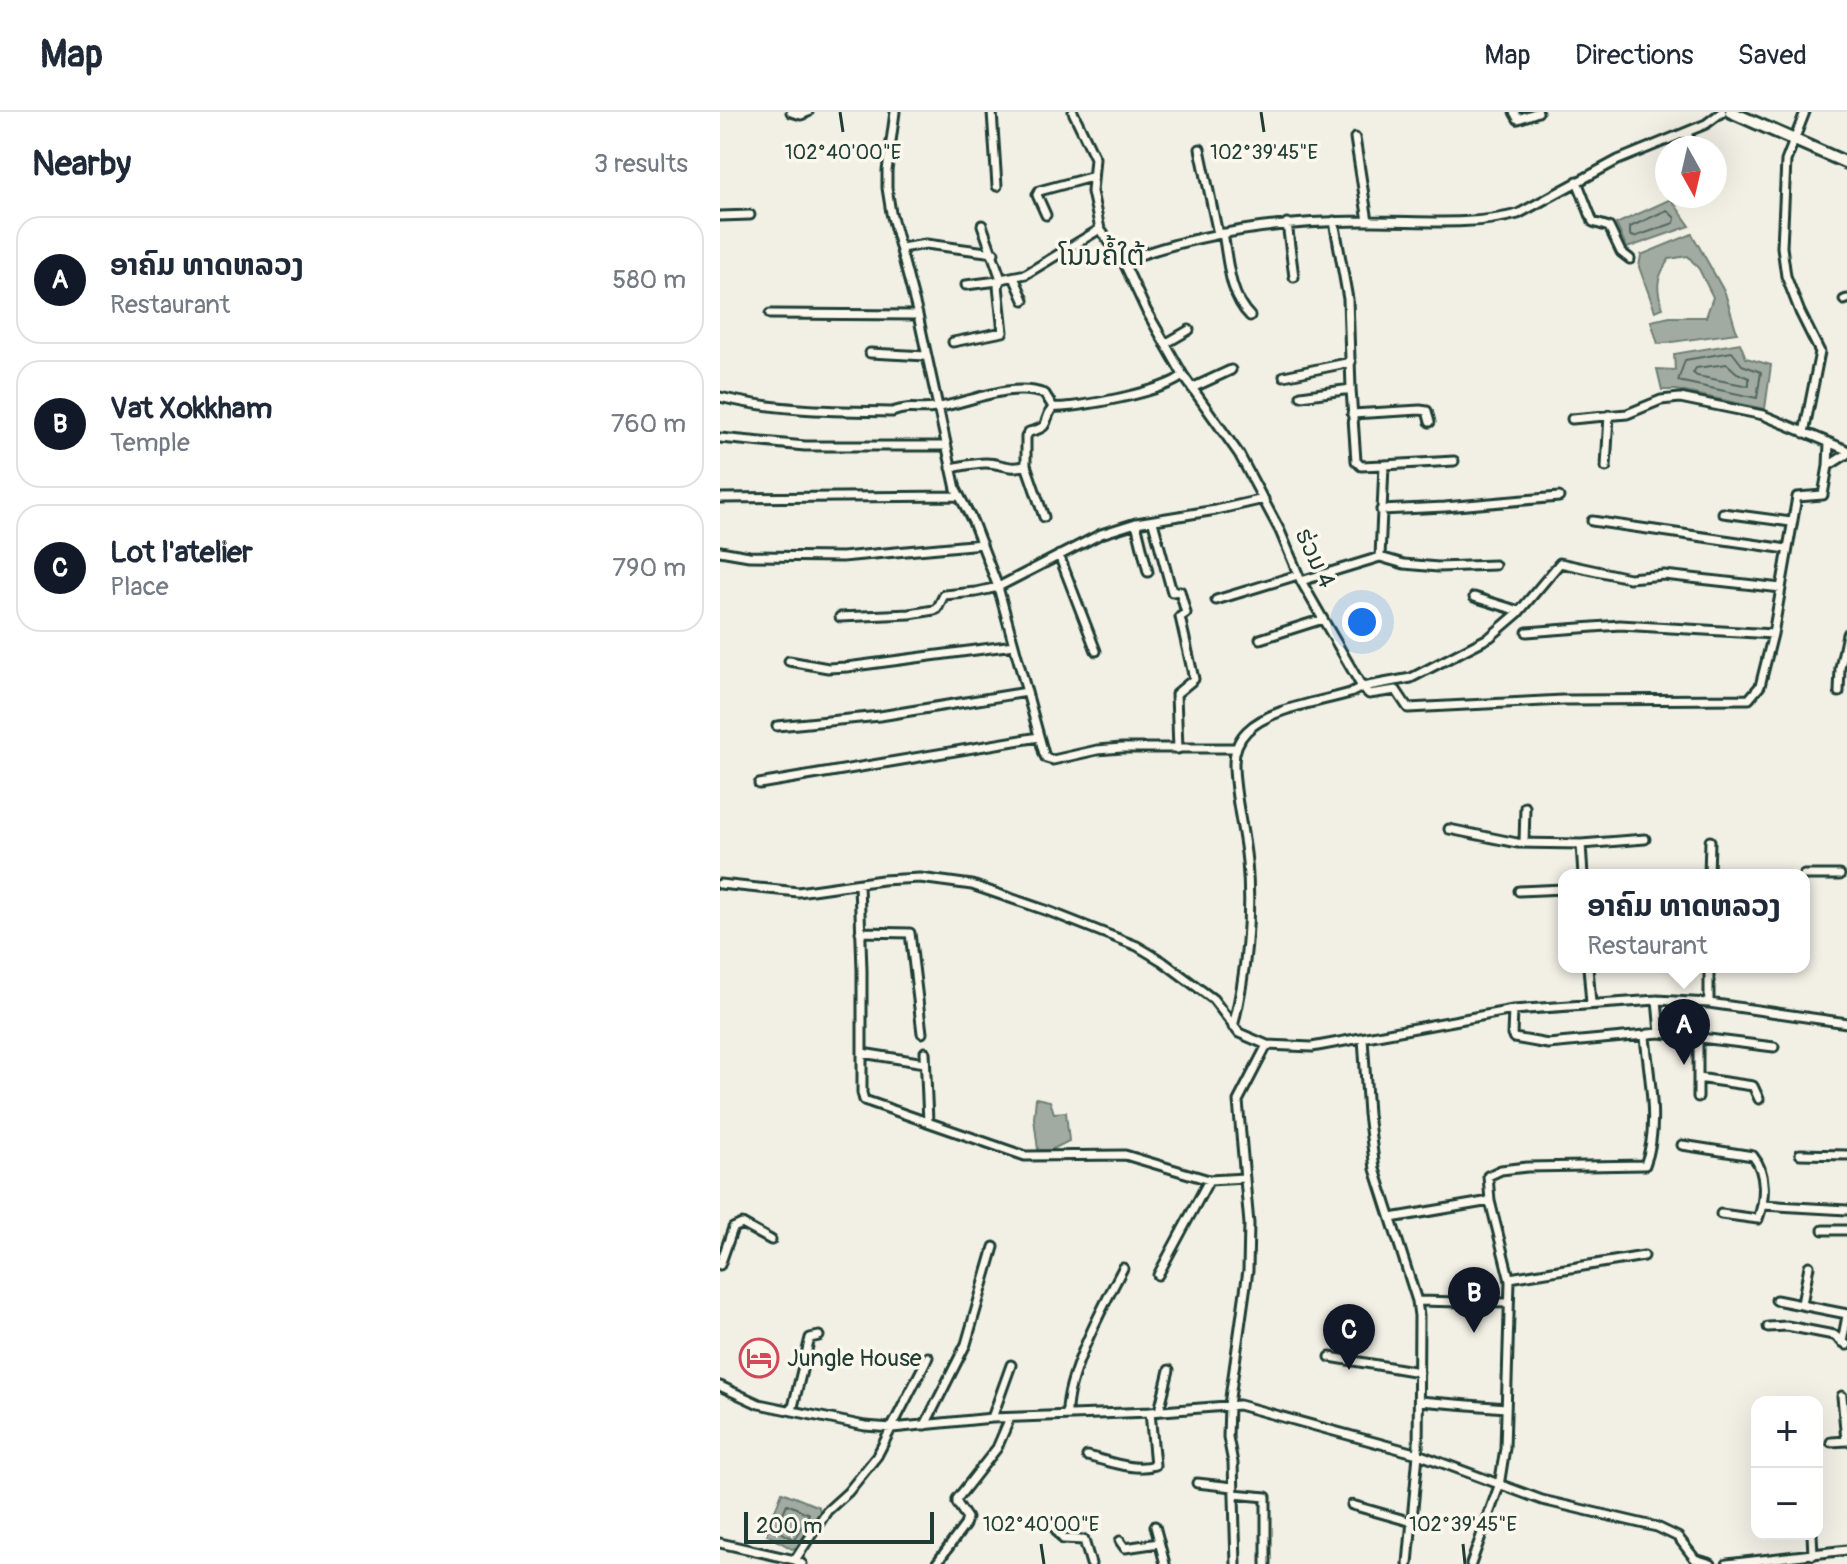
<!DOCTYPE html>
<html lang="en">
<head>
<meta charset="utf-8">
<style>
  :root { --surface:#fff; --page:#f6f6f7; --text:#1f2937; --muted:#747a83; --line:#e0e1e3; --accent:#111827 }
  body { margin:0; font-family:Pangolin,"Noto Sans Lao",sans-serif; background:var(--page); color:var(--text) }
  .controls { position:absolute; right:24px; bottom:24px; display:grid; overflow:hidden; border-radius:16px; box-shadow:0 8px 32px #0002 }
  .controls button { width:72px; height:72px; display:grid; place-items:center; padding:0; border:0; border-bottom:2px solid var(--line); background:var(--surface); color:var(--text); font:40px sans-serif }
  .compass { position:absolute; left:935px; top:24px; width:72px; height:72px; border-radius:50%; background:var(--surface); box-shadow:0 8px 32px #0002; rotate:172deg }
  .scale { position:absolute; left:24px; bottom:20px; width:190px; box-sizing:border-box; padding-left:8px; border:4px solid #1f3d34; border-top:0; font-size:22px; line-height:28px; white-space:nowrap; color:#1f3d34; -webkit-text-stroke:6px #fbf7ec; paint-order:stroke }
  .you { position:absolute; left:642px; top:510px; width:28px; height:28px; margin:-20px; border:6px solid #fff; border-radius:50%; background:#1a73e8; box-shadow:0 0 0 12px #1a73e833 }
  .badge { display:grid; place-items:center; width:52px; height:52px; border-radius:50%; background:var(--accent); color:#fff; font-size:26px; font-weight:700 }
  .pin { position:absolute; translate:-50% -66px; filter:drop-shadow(0 2px 4px #0008) }
  .pin::after { content:''; position:absolute; top:42px; width:28px; height:24px; background:inherit; clip-path:polygon(0 0,100% 0,50% 100%) }
  .popup { position:absolute; left:838px; top:757px; width:252px; height:104px; box-sizing:border-box; display:grid; place-content:center; border-radius:16px; background:var(--surface); filter:drop-shadow(0 2px 6px #0005); font-size:26px; white-space:nowrap; color:var(--muted) }
  .popup b { font-size:30px; color:var(--text) }
  .popup::after { content:''; position:absolute; left:50%; top:100%; margin-left:-16px; border:16px solid transparent; border-top-color:var(--surface) }
  .list { margin:0; padding:0; list-style:none }
  h2 { display:flex; justify-content:space-between; align-items:center; height:104px; margin:0; padding:0 32px; font-size:34px }
  h2 small { font-size:26px; font-weight:400; color:var(--muted) }
  .list li { display:grid; grid-template-columns:52px 1fr auto; gap:24px; align-items:center; box-sizing:border-box; height:128px; margin:0 16px 16px; padding:0 16px; border:2px solid var(--line); border-radius:24px }
  .list b { display:block; font-size:30px; white-space:nowrap }
  .list p { margin:0; font-size:26px; white-space:nowrap; color:var(--muted) }
  .list em { font-size:26px; font-style:normal; color:var(--muted) }
  .map { position:relative; flex:none; width:1127px; height:1452px; overflow:hidden }
  header { display:flex; align-items:center; gap:48px; box-sizing:border-box; height:112px; padding:0 40px; background:var(--surface); border-bottom:2px solid var(--line) }
  header strong { font-size:38px }
  nav { display:flex; gap:44px; margin-inline-start:auto; font-size:28px }
  main { display:flex }
  aside { flex:1; background:var(--surface) }
  .map>svg:first-child { display:block }
  .water { fill:#a2aba1; stroke:#6e7f75; stroke-width:2 }
  .lines { fill:none; stroke-linecap:round; stroke-linejoin:round }
  .shore { stroke:#536960; stroke-width:2 }
  .street-casing { stroke:#1f3d34; stroke-width:13 }
  .secondary-casing { stroke:#1f3d34; stroke-width:16 }
  .street { stroke:#fbf7ec; stroke-width:7 }
  .secondary { stroke:#fbf7ec; stroke-width:10 }
  .ticks { fill:none; stroke:#1f3d34; stroke-width:3 }
  .labels { text-anchor:middle; dominant-baseline:central; stroke-width:7; stroke-linejoin:round; paint-order:stroke }
  .street-label { font-size:24px; fill:#1f3d34; stroke:#fbf7ec }
  .poi-label { font-size:24px; fill:#1f3d34; stroke:#fbf7ec; text-anchor:start }
  .quarter-label { font-size:28px; fill:#1f3d34; stroke:#fbf7ec }
  .ticks-label { font-size:20px; text-anchor:middle; fill:#1f3d34; stroke:#fbf7ec; stroke-width:7; stroke-linejoin:round; paint-order:stroke }
</style>
</head>
<body>
<header>
<strong>Map</strong>
<nav><a>Map</a><a>Directions</a><a>Saved</a></nav>
</header>
<main>
<aside>
<h2>Nearby<small>3 results</small></h2>
<ul class="list">
<li><span class="badge">A</span><div><b>ອາຄົມ ທາດຫລວງ</b><p>Restaurant</p></div><em>580 m</em></li>
<li><span class="badge">B</span><div><b>Vat Xokkham</b><p>Temple</p></div><em>760 m</em></li>
<li><span class="badge">C</span><div><b>Lot l'atelier</b><p>Place</p></div><em>790 m</em></li>
</ul>
</aside>
<div class="map">
<svg width="1127" height="1452" viewBox="0 0 1127 1452">
  <rect width="100%" height="100%" fill="#f2f0e5"/>
  <filter id="ink" filterUnits="userSpaceOnUse"><feTurbulence type="fractalNoise" baseFrequency=".0125" numOctaves="2"/><feDisplacementMap in="SourceGraphic" scale="16" xChannelSelector="R" yChannelSelector="G"/><feConvolveMatrix kernelMatrix="1 2 1 2 8 2 1 2 1" color-interpolation-filters="sRGB"/></filter>
  <g filter="url(#ink)">
    <path class="water" d="M 951,87 L 970,114 L 907,136 L 896,112 Z
      M 972,122 L 1005,181 L 1017,221 L 938,232 L 931,209 L 950,205 L 986,205 L 993,185 L 979,157 L 968,144 L 949,147 C 937,165 935,175 943,196 L 935,199 L 919,155 L 921,143 Z
      M 1020,231 L 1026,246 L 1051,253 L 1045,297 L 956,278 L 942,278 L 937,257 L 955,258 L 954,242 Z
      M 316,986 L 330,989 L 334,1001 L 346,1000 L 349,1029 L 331,1038 L 318,1038 L 314,1006 Z
      M 62,1380 L 99,1395 L 100,1400 L 81,1434 L 72,1437 L 46,1422 Z"/>
    <g class="lines">
      <path class="shore" d="M 947,98 L 955,106 L 954,111 L 914,125 L 910,123 L 910,115 Z
        M 1012,240 L 1022,253 L 1041,260 L 1037,286 L 958,269 L 965,248 Z
        M 1007,252 L 1017,261 L 1029,266 L 1029,274 L 977,264 L 973,261 L 976,256 Z
        M 67,1392 L 89,1402 L 74,1428 L 56,1417 Z"/>
      <g class="street-casing">
        <path id="street" d="M 71,0 L 81,3 L 88,0
          M 175,0 L 167,59 L 167,76 L 171,101 L 198,203 L 236,377 L 253,410 L 278,475 L 324,642 L 326,646 L 333,648 L 377,638 L 402,636 L 515,636
          M 272,0 L 277,74
          M 353,0 L 375,46 L 372,80 L 380,117 L 403,149 L 426,198 L 463,263 L 519,342 L 560,419 L 581,469 L 642,575 L 630,581 C 600,590 550,596 527,619 C 518,628 514,639 514,652 C 514,684 524,717 527,750 C 532,803 526,863 513,915
          M 794,0 L 798,7 L 818,0
          M 966,21 L 976,36
          M 635,26 L 648,109
          M 480,37 L 498,122
          M 857,69 L 873,110 L 889,115 L 901,140 L 910,147
          M 326,103 L 317,83 L 319,79 L 371,65
          M 0,104 L 30,103
          M 614,109 L 628,187 L 631,277 L 636,349 L 641,354 L 664,353 L 660,445
          M 567,111 L 574,165
          M 503,121 C 508,148 509,183 530,204
          M 181,136 L 206,132 L 274,141
          M 403,149 C 481,120 561,109 644,109 C 695,108 748,115 798,102 L 898,48 L 986,12 L 1002,0
          M 294,165 L 304,188
          M 281,167 L 306,162 L 380,117
          M 246,173 L 278,169
          M 1124,188 L 1127,187
          M 50,202 L 198,203
          M 233,230 L 283,220 L 278,174 L 281,167 L 262,113
          M 445,232 L 469,218
          M 150,241 L 206,244
          M 564,264 L 631,250
          M 472,276 L 511,258
          M 581,284 L 631,277
          M 0,285 C 56,299 114,299 172,300 C 193,293 197,299 215,296 C 249,291 290,269 325,282 L 333,295
          M 333,295 C 356,297 448,279 463,263
          M 632,302 L 700,298 L 707,299 L 710,310
          M 852,307 L 907,302 L 941,288 L 960,286 L 1043,303 L 1127,338
          M 1084,321 L 1100,240 L 1080,200 L 1066,164 L 1062,135 L 1066,49 L 1085,0
          M 0,326 L 85,334 L 226,334
          M 306,353 L 324,405
          M 664,353 L 734,349
          M 1108,354 L 1109,331
          M 886,355 L 889,303
          M 231,356 C 242,354 254,351 266,351 C 281,351 291,359 306,353 L 306,325 L 309,320 C 333,314 321,311 333,295
          M 0,386 L 239,384
          M 661,398 L 725,395 L 839,385
          M 1003,401 L 1071,410
          M 872,409 L 1067,437
          M 433,410 L 452,480 L 460,479 L 466,501 L 460,505 L 474,567 L 456,582 L 458,637
          M 416,411 L 428,460
          M 0,439 L 29,444 L 122,445 L 262,432
          M 339,443 L 376,539
          M 581,469 L 660,445 L 684,452 L 718,455 L 775,453
          M 754,485 L 796,498 L 798,501
          M 496,488 L 578,463
          M 120,505 L 190,502 L 214,498 L 217,497 L 224,483 L 256,480 L 278,475 L 381,422 L 416,411 L 496,398 L 544,387
          M 807,520 L 900,513 L 1053,522 L 1077,385 L 1103,383 L 1108,354 L 1127,342
          M 540,527 L 603,507
          M 69,549 L 108,556 L 127,555 L 294,533
          M 642,575 L 649,582 L 676,578 L 688,596 L 843,588 L 1029,587 L 1040,574 L 1053,522
          M 642,575 L 691,566 L 770,525 L 798,501 L 840,451 L 909,466 L 944,463 L 1061,476
          M 1119,580 L 1120,556 L 1127,522
          M 57,614 L 160,604 L 307,580
          M 39,672 L 319,625
          M 729,717 L 797,731 L 861,732
          M 804,731 L 805,695
          M 863,763 L 861,732 L 925,727
          M 989,763 L 990,729
          M 1084,763 L 1120,763
          M 0,772 L 78,780 L 162,768 L 200,766 L 252,773 L 328,799 L 417,834 L 442,849 L 493,887 L 519,921 L 547,933 L 592,935 L 793,898 L 937,888 L 989,891 L 1127,911
          M 139,772 L 142,858 L 142,981 L 144,988 L 305,1044 L 405,1043 L 489,1068 L 525,1066
          M 799,779 L 844,777
          M 140,820 L 190,821 L 202,921
          M 868,855 L 871,891
          M 937,888 L 940,921
          M 989,891 L 989,855
          M 793,898 L 792,923 L 794,926 L 828,932 L 925,923
          M 978,925 L 978,985
          M 643,926 L 648,1002 L 655,1057 L 697,1189 L 699,1204 L 698,1342 L 688,1452
          M 205,940 L 208,1010
          M 142,941 L 205,951
          M 978,966 L 1033,974 L 1039,987
          M 962,1033 L 1033,1044 C 1047,1061 1045,1088 1038,1107 L 1001,1102
          M 1080,1042 L 1127,1043
          M 1042,1093 L 1127,1098
          M 671,1106 L 770,1089
          M 1103,1118 L 1127,1118
          M 0,1153 L 13,1116 L 22,1112 L 51,1128
          M 438,1163 L 489,1068
          M 790,1166 L 924,1144
          M 1056,1188 L 1127,1202
          M 697,1189 L 788,1191
          M 1082,1192 L 1089,1154
          M 1048,1215 L 1067,1214 L 1114,1223 L 1127,1233
          M 1122,1230 L 1127,1204
          M 610,1245 L 699,1260
          M 0,1274 L 39,1292 L 145,1314 L 172,1316 L 272,1306 L 430,1300 L 519,1293 L 698,1342 L 822,1388 L 937,1415 L 958,1425 L 975,1447 L 991,1452
          M 1122,1284 L 1126,1329
          M 699,1289 L 786,1296
          M 72,1299 L 90,1226 L 99,1224
          M 439,1299 L 449,1258
          M 347,1303 C 345,1264 385,1191 403,1156
          M 272,1306 L 291,1253
          M 205,1313 L 246,1232 L 274,1135
          M 1111,1330 L 1127,1329
          M 367,1344 C 388,1349 415,1360 435,1353 L 430,1300
          M 477,1371 L 513,1375
          M 514,1382 L 546,1385 L 546,1452
          M 632,1393 L 692,1410
          M 325,1410 L 334,1415 L 343,1427 L 364,1428 L 371,1452
          M 435,1414 L 445,1452
          M 1092,1422 L 1093,1443
          M 400,1429 L 405,1436 L 439,1431
          M 0,1431 L 75,1448 L 82,1452
          M 75,1448 L 107,1399 L 128,1380 L 157,1344 L 208,1245
          M 216,1452 L 245,1413 L 247,1406 L 237,1391 L 237,1387 L 277,1336 L 290,1306
          M 516,1452 L 513,1351 L 508,1325 L 509,1293 L 528,1158 L 529,1112 L 518,989 L 547,933
          M 751,1452 L 779,1374 L 785,1336 L 790,1169 L 770,1089 L 768,1064 L 781,1058 L 807,1055 L 925,1053 C 940,1015 929,965 925,925 L 928,922 L 940,921 L 1054,935
          M 1007,1452 L 1127,1438"/>
      </g>
      <g class="secondary-casing">
        <path id="secondary" d="M 1011,0 L 1127,51"/>
      </g>
      <use href="#street" class="street"/>
      <use href="#secondary" class="secondary"/>
    </g>
  </g>
  <path class="ticks" d="M 120,0 L 123,20M 541,0 L 544,20M 321,1432 L 324,1452M 743,1432 L 745,1452"/>
  <defs>
    <g id="hotel-ring" transform="scale(2)"><circle r="9.5" fill="#fbf7ec" stroke="#d1495b" stroke-width="1.5"/><path d="M-6-4.5h1.5V1H6V5H4.5V3h-9V5H-6ZM-4 0a1.8 1.8 0 1 1 3.6 0ZM.5 0V-2.5h3Q6-2.5 6 0Z" fill="#d1495b"/></g>
  </defs>
  <g fill-rule="evenodd">
    <use href="#hotel-ring" x="39" y="1246"/>
  </g>
  <g class="labels">
    <g class="street-label">
      <text transform="translate(595 446) rotate(65)">ຮ່ວມ 4</text>
    </g>
    <g class="poi-label">
      <text x="67" y="1246">Jungle House</text>
    </g>
    <g class="quarter-label">
      <text x="382" y="144">ໂນນຄໍ້ໃຕ້</text>
    </g>
  </g>
  <g class="ticks-label">
    <text x="123" y="47">102°40'00"E</text>
    <text x="544" y="47">102°39'45"E</text>
    <text x="321" y="1419">102°40'00"E</text>
    <text x="743" y="1419">102°39'45"E</text>
  </g>
</svg>
<div class="controls">
<button>+</button>
<button>−</button>
</div>
<svg class="compass" viewBox="-18 -18 36 36"><path d="M0-13l5 13h-10z" fill="#e53935"/><path d="M0 13l5-13h-10z" fill="#747a83"/></svg>
<div class="scale">200 m</div>
<div class="you"></div>
<div class="pin badge" style="left:964px;top:953px">A</div>
<div class="popup"><b>ອາຄົມ ທາດຫລວງ</b>Restaurant</div>
<div class="pin badge" style="left:754px;top:1221px">B</div>
<div class="pin badge" style="left:629px;top:1258px">C</div>
</div>
</main>
</body>
</html>
